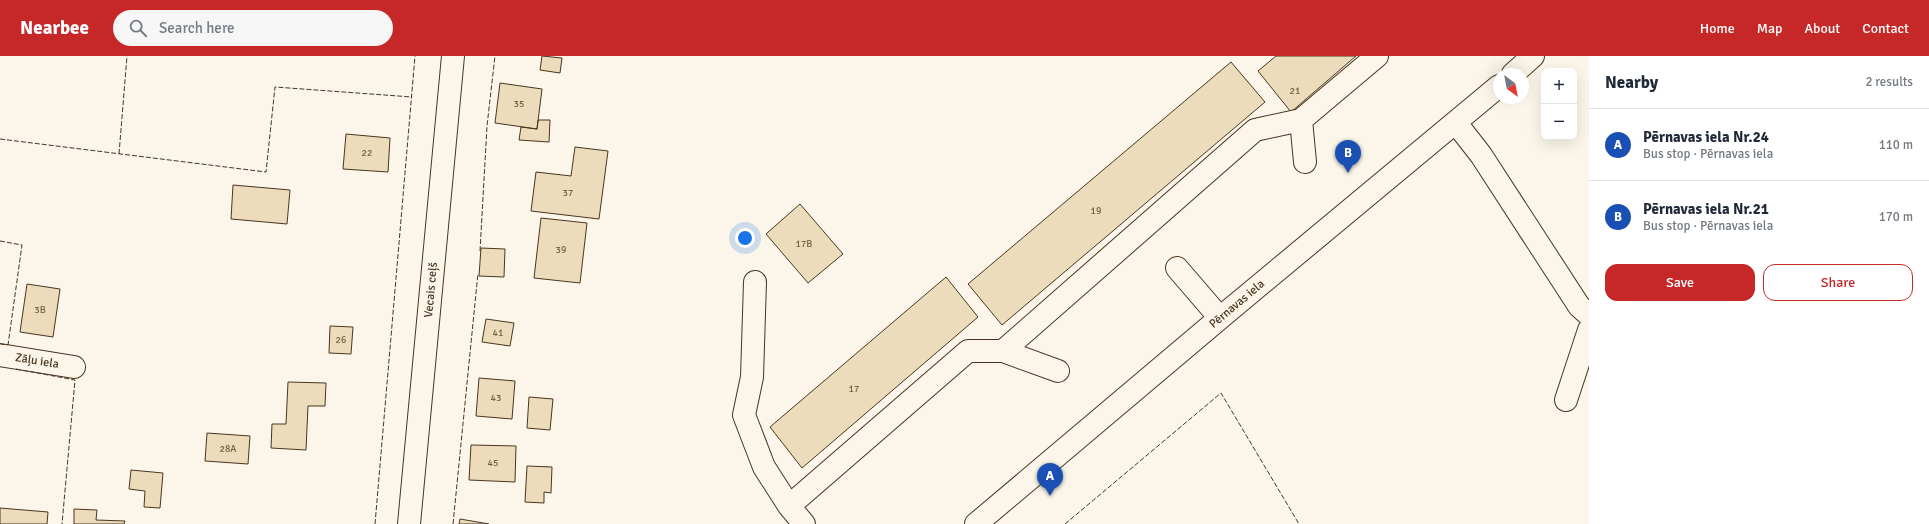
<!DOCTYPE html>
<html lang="en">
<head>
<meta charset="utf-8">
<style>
  :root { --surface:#fff; --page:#f6f6f7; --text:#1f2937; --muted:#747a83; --line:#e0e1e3; --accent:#c62828 }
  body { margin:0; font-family:Signika,sans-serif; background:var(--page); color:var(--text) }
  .controls { position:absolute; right:12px; top:12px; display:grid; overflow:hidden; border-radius:8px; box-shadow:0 4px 16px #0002 }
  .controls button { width:36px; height:36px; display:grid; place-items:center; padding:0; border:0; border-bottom:1px solid var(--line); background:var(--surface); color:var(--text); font:20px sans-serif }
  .compass { position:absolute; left:1493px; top:12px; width:36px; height:36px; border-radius:50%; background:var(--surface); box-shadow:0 4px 16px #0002; rotate:148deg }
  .you { position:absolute; left:745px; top:182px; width:14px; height:14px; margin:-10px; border:3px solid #fff; border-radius:50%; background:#1a73e8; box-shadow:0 0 0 6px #1a73e833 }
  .badge { display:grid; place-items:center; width:26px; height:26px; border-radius:50%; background:var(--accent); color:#fff; font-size:13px; font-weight:700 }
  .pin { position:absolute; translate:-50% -33px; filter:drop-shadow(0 1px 2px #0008) }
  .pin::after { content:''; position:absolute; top:21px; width:14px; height:12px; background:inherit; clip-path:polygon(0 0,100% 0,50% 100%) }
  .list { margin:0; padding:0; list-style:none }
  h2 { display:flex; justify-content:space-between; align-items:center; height:52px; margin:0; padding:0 16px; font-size:17px }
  h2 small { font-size:13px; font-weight:400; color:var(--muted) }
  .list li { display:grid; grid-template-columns:26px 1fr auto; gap:12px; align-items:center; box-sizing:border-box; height:72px; padding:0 16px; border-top:1px solid var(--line) }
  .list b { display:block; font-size:15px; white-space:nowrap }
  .list p { margin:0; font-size:13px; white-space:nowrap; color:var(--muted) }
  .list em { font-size:13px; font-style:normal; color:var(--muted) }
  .actions { display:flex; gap:8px; padding:12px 16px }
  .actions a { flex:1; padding:9px 0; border:1px solid var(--accent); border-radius:12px; text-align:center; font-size:14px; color:var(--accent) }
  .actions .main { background:var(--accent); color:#fff }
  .icon { flex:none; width:22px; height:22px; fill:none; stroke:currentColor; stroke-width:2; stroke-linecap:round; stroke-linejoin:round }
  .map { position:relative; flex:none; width:1589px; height:468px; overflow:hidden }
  header { display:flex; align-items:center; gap:24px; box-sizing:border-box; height:56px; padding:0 20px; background:var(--accent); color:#fff }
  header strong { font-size:19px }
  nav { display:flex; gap:22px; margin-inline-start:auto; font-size:14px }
  .search { width:280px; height:36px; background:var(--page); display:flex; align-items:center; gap:10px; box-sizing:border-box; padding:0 14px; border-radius:22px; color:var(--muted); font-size:15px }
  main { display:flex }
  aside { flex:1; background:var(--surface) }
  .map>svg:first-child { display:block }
  .building { fill:#ecdcbc; stroke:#4a3520 }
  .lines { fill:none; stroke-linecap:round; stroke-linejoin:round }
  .minor-casing { stroke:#4a3520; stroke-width:24 }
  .minor { stroke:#fbf6e9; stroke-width:22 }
  .fence { stroke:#4a3520; stroke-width:1; stroke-dasharray:5 2; stroke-linecap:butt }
  .labels { text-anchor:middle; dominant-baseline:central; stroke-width:3; stroke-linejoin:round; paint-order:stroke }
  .number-label { font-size:10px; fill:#725f47 }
  .street-label { font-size:12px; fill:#4a3520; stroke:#fbf6e9 }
</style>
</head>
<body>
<header>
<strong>Nearbee</strong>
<div class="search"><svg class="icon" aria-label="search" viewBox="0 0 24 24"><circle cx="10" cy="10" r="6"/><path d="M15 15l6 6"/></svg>Search here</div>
<nav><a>Home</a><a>Map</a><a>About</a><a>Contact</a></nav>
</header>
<main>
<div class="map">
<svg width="1589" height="468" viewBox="0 0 1589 468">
  <rect width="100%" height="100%" fill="#fbf6e9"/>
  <path class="building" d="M 542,0 L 562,2 L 560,17 L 540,14 Z
    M 1276,0 L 1356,0 L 1291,56 L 1258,15 Z
    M 1231,6 L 1265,46 L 1002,269 L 968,228 Z
    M 500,27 L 542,33 L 537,73 L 495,67 Z
    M 538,64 L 550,64 L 549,86 L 519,84 L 521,71 L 537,73 Z
    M 346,78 L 390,82 L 388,116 L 343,113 Z
    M 575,91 L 608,95 L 599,163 L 531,155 L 536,116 L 571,120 Z
    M 233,129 L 290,134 L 287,168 L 231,163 Z
    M 800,148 L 843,198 L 808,227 L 766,178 Z
    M 541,162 L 587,167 L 580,227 L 534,222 Z
    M 481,192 L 505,193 L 504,221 L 479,220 Z
    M 946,221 L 978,261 L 802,412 L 770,371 Z
    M 27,228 L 60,233 L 53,281 L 20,276 Z
    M 486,263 L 514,267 L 510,290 L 482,286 Z
    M 330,270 L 353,271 L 351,298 L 329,297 Z
    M 479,322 L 515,325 L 512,363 L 476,360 Z
    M 288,326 L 326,327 L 325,350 L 308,350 L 306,394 L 271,392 L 272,368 L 286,368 Z
    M 529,341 L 553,343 L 550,374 L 527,372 Z
    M 207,377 L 250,380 L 248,408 L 205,405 Z
    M 471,389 L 516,390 L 515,426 L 469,424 Z
    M 527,410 L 552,411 L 551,437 L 544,436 L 544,447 L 525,446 Z
    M 131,414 L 163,417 L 160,452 L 144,451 L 145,435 L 129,433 Z
    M 0,452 L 48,456 L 47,468 L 0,468 Z
    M 74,453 L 97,454 L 96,464 L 125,465 L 124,468 L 74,468 Z
    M 460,463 L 489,468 L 459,468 Z"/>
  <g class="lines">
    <g class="minor-casing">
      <path id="minor" d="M 1513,18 L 1533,0
        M 1301,64 L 1305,106
        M 1456,67 L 1481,99 L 1579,250 L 1589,259
        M 1177,212 L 1220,262
        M 755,226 L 752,321 L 744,359 L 764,411 L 789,450 L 804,468
        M 1003,295 L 1058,315
        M 0,299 L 74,311
        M 1566,344 L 1589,274
        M 789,450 L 968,295 L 1003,295 L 1255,74 L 1301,64 L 1377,0
        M 409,468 L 453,0
        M 976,468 L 1220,262 L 1499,30"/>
    </g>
    <use href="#minor" class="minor"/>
    <path class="fence" d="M 0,83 L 266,116 L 275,31 L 412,41
      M 119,98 L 127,0
      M 0,185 L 22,189 L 8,289 L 0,288
      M 480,195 L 487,70 L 495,0
      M 16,313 L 75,324 L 62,468
      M 375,468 L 415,0
      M 453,468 L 478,217
      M 1065,468 L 1221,337 L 1299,468"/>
  </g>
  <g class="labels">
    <g class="number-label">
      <text x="1295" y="35">21</text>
      <text x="519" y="48">35</text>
      <text x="367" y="97">22</text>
      <text x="568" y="137">37</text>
      <text x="1096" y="155">19</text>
      <text x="804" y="188">17B</text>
      <text x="561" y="194">39</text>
      <text x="40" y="254">3B</text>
      <text x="498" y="277">41</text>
      <text x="341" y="284">26</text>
      <text x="854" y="333">17</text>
      <text x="496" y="342">43</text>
      <text x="228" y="393">28A</text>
      <text x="493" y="407">45</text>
    </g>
    <g class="street-label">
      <text transform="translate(431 234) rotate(-85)">Vecais ceļš</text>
      <text transform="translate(1237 248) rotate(-40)">Pērnavas iela</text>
      <text transform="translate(37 305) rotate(9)">Zāļu iela</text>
    </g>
  </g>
</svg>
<div class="controls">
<button>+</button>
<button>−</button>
</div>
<svg class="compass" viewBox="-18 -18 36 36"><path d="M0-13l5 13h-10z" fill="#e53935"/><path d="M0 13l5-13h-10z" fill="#747a83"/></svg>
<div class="you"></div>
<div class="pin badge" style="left:1050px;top:440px;background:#1a4fb4">A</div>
<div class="pin badge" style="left:1348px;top:117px;background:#1a4fb4">B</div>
</div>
<aside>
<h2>Nearby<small>2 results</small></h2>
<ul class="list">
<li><span class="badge" style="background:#1a4fb4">A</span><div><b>Pērnavas iela Nr.24</b><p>Bus stop · Pērnavas iela</p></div><em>110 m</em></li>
<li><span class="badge" style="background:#1a4fb4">B</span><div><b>Pērnavas iela Nr.21</b><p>Bus stop · Pērnavas iela</p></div><em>170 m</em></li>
</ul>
<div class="actions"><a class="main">Save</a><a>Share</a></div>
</aside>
</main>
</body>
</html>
